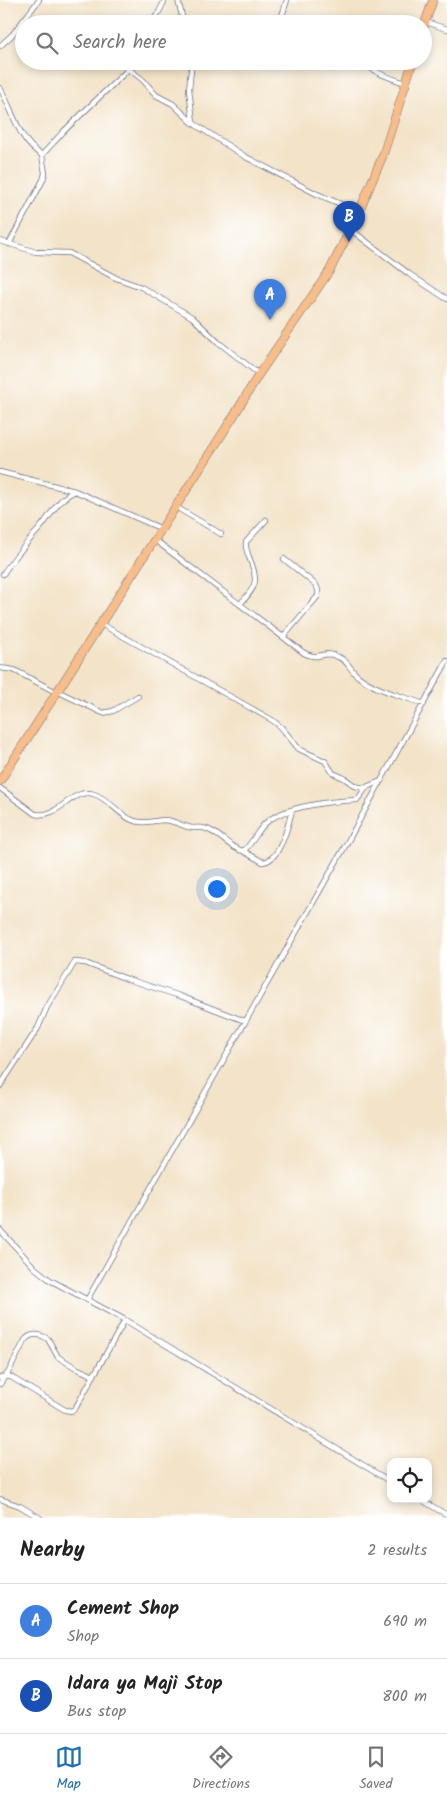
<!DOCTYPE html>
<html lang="en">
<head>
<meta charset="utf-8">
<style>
  :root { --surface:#fff; --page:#f6f6f6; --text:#222; --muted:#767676; --line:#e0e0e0; --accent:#1f6fb2 }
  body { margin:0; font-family:Kalam,sans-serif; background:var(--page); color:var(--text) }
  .controls { position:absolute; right:15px; bottom:15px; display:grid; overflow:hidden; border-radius:10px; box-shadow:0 2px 8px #0003 }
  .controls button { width:45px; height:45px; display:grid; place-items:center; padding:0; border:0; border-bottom:1px solid var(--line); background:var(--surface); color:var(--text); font:25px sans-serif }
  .you { position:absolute; left:216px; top:888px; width:18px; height:18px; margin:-12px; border:4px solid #fff; border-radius:50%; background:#1a73e8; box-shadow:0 0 0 8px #1a73e833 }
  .badge { display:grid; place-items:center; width:32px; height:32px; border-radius:50%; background:var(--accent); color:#fff; font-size:16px; font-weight:700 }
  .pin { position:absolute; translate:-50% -41px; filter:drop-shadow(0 1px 2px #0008) }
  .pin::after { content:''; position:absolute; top:26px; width:18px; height:15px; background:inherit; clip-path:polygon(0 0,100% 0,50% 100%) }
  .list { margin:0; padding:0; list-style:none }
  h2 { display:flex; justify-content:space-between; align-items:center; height:65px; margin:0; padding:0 20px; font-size:21px }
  h2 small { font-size:16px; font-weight:400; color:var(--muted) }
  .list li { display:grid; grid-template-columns:32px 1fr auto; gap:15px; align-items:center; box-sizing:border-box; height:75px; padding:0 20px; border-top:1px solid var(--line) }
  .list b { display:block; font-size:19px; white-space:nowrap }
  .list p { margin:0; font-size:16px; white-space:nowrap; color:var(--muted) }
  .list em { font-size:16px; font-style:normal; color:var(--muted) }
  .icon { flex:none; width:28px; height:28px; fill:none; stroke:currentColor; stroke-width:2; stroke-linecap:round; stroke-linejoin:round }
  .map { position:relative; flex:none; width:447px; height:1518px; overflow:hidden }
  .search { position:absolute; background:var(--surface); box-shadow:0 2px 8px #0003; left:15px; right:15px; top:15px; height:55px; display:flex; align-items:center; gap:12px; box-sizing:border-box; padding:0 18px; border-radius:28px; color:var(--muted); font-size:19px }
  .sheet { height:215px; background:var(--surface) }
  nav { display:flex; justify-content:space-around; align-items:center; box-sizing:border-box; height:70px; border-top:1px solid var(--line); background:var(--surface); font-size:14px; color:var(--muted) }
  nav a { display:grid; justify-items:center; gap:2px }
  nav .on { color:var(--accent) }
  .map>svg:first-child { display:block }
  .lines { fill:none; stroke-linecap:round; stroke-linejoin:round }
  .minor-casing { stroke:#676e83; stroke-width:6 }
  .trunk-casing { stroke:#676e83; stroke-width:9 }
  .minor { stroke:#fff; stroke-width:4.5 }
  .trunk { stroke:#f8bd89; stroke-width:8 }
</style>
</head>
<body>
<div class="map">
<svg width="447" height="1518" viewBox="0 0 447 1518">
  <rect width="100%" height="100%" fill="#fff"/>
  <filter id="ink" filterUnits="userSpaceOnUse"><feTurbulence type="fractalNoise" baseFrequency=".02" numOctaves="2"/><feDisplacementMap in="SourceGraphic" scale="10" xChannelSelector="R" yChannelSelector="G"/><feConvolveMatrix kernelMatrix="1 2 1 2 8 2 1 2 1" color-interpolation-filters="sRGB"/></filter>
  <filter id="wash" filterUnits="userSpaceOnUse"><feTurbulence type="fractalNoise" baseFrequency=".0096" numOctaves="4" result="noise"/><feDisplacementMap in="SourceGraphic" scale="20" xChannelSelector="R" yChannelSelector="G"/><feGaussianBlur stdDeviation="1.12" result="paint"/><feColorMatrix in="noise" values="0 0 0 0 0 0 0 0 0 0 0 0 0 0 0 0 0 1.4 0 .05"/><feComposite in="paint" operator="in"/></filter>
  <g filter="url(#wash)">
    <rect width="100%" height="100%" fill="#f3e3c8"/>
  </g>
  <g filter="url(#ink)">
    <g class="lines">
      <g class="minor-casing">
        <path id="minor" d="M 178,0 L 184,24
          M 287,0 L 282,16 L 289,21 L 301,24
          M 426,22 L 447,29
          M 151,24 L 159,12 L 165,0
          M 0,46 L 12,35 L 39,0
          M 192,61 L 189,89 L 193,122
          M 363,61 C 373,73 391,78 405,83
          M 129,69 L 143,80 L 156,95 L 173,104 L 193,123 L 244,156 L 315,193 L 359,212
          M 0,88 C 14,111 17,140 42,155
          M 350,229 L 409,274 L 447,299
          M 0,241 L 36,252 L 69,253 L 116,278 L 141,287 L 192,317 L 218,342 L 259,374
          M 9,244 L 43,180 L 45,173 L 42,155 L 64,131 L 137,61
          M 0,472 L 75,491 L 162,529
          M 176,507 L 221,534
          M 155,540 L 304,653 C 319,661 322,651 333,655 C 350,660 348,669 359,677 C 378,691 402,696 424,704
          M 3,574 C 14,557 27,543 40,528 C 53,513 56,500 75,491
          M 240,604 C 257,586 259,581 249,557 C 247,552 245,548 246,542 L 266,520
          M 101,624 L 272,720 L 281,727 L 299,749 L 325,761 L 333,773 L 344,778 L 355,786 L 364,788 L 381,781
          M 283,637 L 318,596 L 318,590 L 316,585 L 284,559
          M 0,668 L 14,670 L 56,692
          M 57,691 L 103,713 L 113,711 L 138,696
          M 0,788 L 35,814 C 60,819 71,787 94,794 C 109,799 118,814 132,820 C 144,825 154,820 166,820 C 174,821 180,825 188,827 C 193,829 198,827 203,828 C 219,831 228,848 243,851 C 254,843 257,829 268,821 C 287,806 333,801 357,800 L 366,788
          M 243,851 L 263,862 C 280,861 289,823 292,810
          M 0,1086 L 38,1028 L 47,1007 L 75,962 L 85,963 L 127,979 L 180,996 L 245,1021
          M 0,1230 L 35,1268 L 50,1280 L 125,1320 L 391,1482
          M 87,1300 L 343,850 L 447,661
          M 0,1378 L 5,1376 L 8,1373 L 25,1340 C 32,1332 40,1334 48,1339 L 58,1357 L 78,1369 L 94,1376
          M 0,1384 L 5,1376 L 11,1377 L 65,1410 L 72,1411 L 76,1407 L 125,1320
          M 0,1499 L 20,1506 L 40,1518
          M 420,1499 L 447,1515"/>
      </g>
      <g class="trunk-casing">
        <path id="trunk" d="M 423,29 L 433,0
          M 0,781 L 235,414 L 259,374 L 330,270 L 359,212 L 383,155 L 413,61"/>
      </g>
      <use href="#minor" class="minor"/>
      <use href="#trunk" class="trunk"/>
    </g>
  </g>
</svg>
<div class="controls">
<button><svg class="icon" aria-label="locate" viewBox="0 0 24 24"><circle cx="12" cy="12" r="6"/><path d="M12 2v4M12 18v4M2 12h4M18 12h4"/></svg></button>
</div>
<div class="you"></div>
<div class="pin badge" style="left:270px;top:320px;background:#3f7fe0">A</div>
<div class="pin badge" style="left:349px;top:242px;background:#1a4fb4">B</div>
<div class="search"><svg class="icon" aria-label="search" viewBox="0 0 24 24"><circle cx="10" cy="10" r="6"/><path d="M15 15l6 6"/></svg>Search here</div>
</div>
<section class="sheet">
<h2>Nearby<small>2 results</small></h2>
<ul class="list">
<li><span class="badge" style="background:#3f7fe0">A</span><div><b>Cement Shop</b><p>Shop</p></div><em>690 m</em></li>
<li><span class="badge" style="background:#1a4fb4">B</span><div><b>Idara ya Maji Stop</b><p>Bus stop</p></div><em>800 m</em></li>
</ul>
</section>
<nav>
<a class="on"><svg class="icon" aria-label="map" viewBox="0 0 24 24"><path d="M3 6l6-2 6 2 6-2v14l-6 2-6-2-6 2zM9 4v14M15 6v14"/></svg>Map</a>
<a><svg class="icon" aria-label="directions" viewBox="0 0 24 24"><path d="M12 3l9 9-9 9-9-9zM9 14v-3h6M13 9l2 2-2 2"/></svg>Directions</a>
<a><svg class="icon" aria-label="saved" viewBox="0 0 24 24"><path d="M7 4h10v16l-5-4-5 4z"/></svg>Saved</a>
</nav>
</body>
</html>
